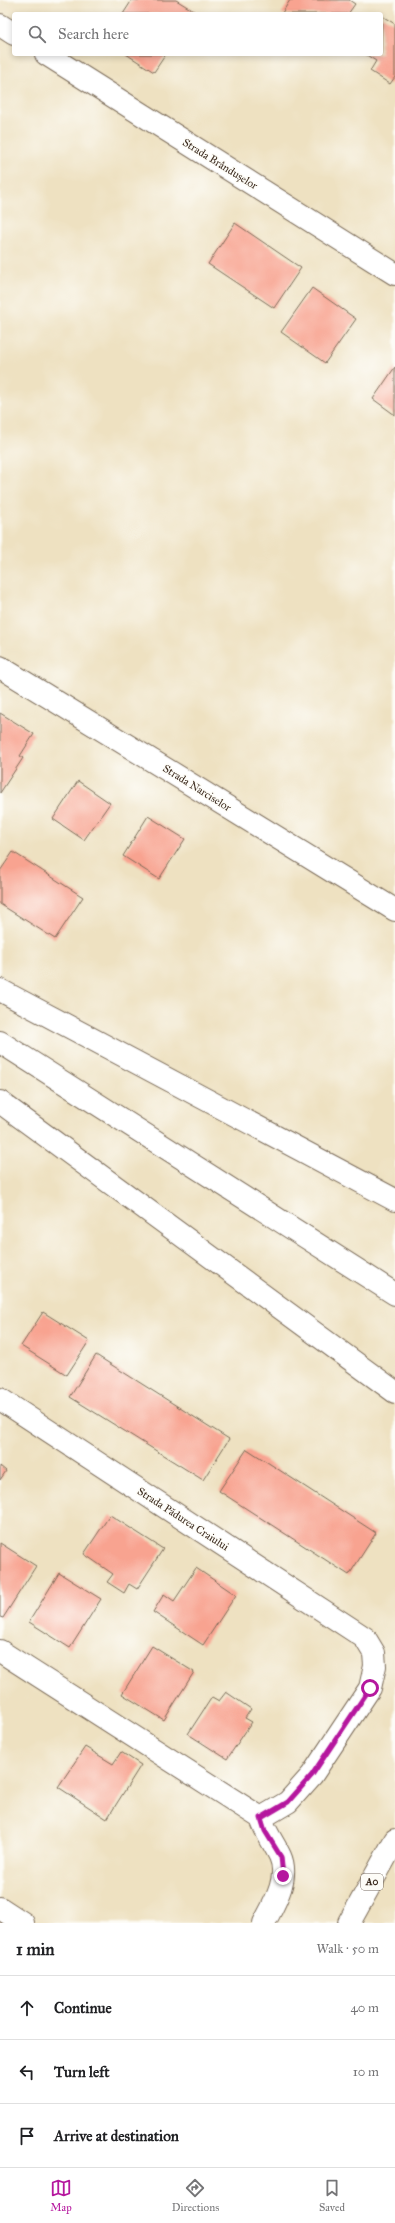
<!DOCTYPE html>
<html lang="en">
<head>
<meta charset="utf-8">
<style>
  :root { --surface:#fff; --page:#f6f6f6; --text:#202124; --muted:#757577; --line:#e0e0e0; --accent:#b5179e }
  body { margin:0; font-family:"IM FELL Great Primer",serif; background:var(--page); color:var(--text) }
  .stop { position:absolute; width:12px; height:12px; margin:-9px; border:3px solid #b5179e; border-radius:50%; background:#fff }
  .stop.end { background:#b5179e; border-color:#fff; box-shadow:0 1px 4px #0008 }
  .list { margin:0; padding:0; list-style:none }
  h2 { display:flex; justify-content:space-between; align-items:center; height:52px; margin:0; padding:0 16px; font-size:17px }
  h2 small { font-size:13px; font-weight:400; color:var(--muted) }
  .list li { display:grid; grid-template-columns:26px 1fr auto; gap:12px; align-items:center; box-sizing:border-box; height:64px; padding:0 16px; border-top:1px solid var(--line) }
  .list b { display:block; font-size:15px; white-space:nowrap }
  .list em { font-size:13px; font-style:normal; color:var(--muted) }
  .icon { flex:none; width:22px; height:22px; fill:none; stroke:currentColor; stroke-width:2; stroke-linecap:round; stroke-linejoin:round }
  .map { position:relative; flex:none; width:395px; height:1923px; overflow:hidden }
  .search { position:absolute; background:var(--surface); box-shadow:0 2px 6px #0003; left:12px; right:12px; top:12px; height:44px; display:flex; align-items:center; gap:10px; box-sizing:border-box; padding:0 14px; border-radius:4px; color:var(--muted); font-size:15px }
  .sheet { height:244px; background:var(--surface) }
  nav { display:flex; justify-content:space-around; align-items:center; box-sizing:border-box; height:56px; border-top:1px solid var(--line); background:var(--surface); font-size:11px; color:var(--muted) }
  nav a { display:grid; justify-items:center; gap:2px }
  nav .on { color:var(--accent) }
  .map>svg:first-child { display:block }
  .building { fill:#f8a390 }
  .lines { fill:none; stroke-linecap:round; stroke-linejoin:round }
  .street-casing { stroke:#7a6a57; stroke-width:24 }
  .secondary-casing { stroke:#7a6a57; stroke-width:24 }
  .highway-casing { stroke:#7a6a57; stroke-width:24 }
  .street { stroke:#fff; stroke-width:22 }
  .secondary { stroke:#fff; stroke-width:22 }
  .highway { stroke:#fff; stroke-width:22 }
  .route { stroke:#b5179e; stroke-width:5 }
  .labels { text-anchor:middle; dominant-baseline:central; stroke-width:3; stroke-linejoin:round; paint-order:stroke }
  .shield { fill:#fdfcf7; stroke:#75695f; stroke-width:1 }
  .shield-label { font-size:10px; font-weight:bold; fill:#3b2a1e }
  .street-label { font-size:11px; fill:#3b2a1e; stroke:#fdfcf7 }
</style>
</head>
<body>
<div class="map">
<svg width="395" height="1923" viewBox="0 0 395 1923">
  <rect width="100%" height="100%" fill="#fdfcf7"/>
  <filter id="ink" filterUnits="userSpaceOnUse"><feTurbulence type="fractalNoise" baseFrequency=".025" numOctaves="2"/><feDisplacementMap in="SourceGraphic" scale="8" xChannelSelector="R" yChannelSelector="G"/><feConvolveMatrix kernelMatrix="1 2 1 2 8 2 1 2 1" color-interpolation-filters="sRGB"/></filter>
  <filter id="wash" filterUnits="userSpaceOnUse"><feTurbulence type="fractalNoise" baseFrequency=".012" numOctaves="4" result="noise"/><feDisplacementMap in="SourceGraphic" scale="16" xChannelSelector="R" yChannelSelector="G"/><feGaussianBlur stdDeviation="0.9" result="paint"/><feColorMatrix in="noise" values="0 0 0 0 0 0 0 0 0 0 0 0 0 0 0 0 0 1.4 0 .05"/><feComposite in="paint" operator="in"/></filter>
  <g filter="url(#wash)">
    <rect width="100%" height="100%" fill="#eee1c1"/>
    <g id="blocks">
      <path class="building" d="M 132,0 L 176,0 L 194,11 L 192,14 L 123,14 Z
        M 290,0 L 349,0 L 355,4 L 348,14 L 283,14 L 282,13 Z
        M 382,16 L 395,24 L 395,77 L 390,84 L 370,71 L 376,61 L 365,54 L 381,54 Z
        M 126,54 L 166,54 L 154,72 Z
        M 235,223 L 301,268 L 274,308 L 208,264 Z
        M 312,288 L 356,319 L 325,363 L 281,332 Z
        M 395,367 L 395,415 L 373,399 Z
        M 0,713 L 34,734 L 20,756 L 23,758 L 0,793 Z
        M 78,781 L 110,803 L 84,840 L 53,819 Z
        M 148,816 L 185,839 L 159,879 L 123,856 Z
        M 13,852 L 83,897 L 55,939 L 0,904 L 0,871 Z
        M 43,1312 L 89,1341 L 67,1375 L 21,1346 Z
        M 96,1355 L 229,1439 L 203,1480 L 70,1397 Z
        M 247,1449 L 376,1533 L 349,1575 L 219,1491 Z
        M 0,1466 L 6,1471 L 0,1480 Z
        M 110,1515 L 163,1549 L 137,1589 L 129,1584 L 124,1593 L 107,1582 L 113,1574 L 84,1554 Z
        M 0,1543 L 36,1566 L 3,1618 L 0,1617 Z
        M 196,1568 L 236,1595 L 203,1645 L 153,1612 L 164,1594 L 174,1601 Z
        M 59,1573 L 101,1599 L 70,1648 L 29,1622 Z
        M 152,1646 L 194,1672 L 164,1720 L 122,1694 Z
        M 226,1692 L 251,1709 L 245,1718 L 252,1722 L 227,1759 L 188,1734 L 212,1697 L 219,1701 Z
        M 85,1747 L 113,1764 L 121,1752 L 141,1765 L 107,1819 L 58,1787 Z"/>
    </g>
  </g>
  <g filter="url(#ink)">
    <use href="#blocks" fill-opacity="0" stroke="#7a6a57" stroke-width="1"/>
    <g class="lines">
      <g class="street-casing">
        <path id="street" d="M 0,25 L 14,34
          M 46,54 L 395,274
          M 0,667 L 395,910
          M 0,990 L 395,1200
          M 0,1102 L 395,1392
          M 0,1399 L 365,1638 L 374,1653 L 375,1666 L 370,1688 L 312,1775 L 288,1802 L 261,1818
          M 0,1651 L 261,1818
          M 261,1818 C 265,1832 274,1843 280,1856 C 290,1878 274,1904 264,1923
          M 0,1908 L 23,1923"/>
      </g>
      <g class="secondary-casing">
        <path id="secondary" d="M 0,1042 L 395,1294"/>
      </g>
      <g class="highway-casing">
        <path id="highway" d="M 349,1923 L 395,1840"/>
      </g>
      <use href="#street" class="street"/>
      <use href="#secondary" class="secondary"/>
      <use href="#highway" class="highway"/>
    </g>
  </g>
  <g class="lines" filter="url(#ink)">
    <path class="route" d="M 283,1876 L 281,1857 L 265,1831 L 261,1818 L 288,1802 L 312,1775 L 370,1688"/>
  </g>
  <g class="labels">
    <rect class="shield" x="361" y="1874" width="22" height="16" rx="3"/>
    <g class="shield-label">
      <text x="372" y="1882">A0</text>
    </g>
    <g class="street-label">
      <text transform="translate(220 164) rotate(32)">Strada Brândușelor</text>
      <text transform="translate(197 788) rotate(32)">Strada Narciselor</text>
      <text transform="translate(183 1519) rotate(33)">Strada Pădurea Craiului</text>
    </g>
  </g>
</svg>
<div class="stop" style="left:370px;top:1688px"></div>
<div class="stop end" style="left:283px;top:1876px"></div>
<div class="search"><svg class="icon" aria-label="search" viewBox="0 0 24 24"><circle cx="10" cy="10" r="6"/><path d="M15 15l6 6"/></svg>Search here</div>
</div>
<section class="sheet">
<h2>1 min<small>Walk · 50 m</small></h2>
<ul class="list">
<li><svg class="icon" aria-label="ahead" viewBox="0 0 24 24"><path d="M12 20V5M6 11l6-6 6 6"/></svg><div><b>Continue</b></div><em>40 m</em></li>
<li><svg class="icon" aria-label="left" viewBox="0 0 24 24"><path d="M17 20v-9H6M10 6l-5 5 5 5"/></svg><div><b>Turn left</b></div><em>10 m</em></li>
<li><svg class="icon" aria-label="arrive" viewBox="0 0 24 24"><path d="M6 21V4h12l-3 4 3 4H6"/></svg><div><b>Arrive at destination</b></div></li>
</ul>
</section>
<nav>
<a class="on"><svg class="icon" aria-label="map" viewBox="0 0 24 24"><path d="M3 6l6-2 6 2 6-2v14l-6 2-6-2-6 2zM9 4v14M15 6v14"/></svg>Map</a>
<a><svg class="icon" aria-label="directions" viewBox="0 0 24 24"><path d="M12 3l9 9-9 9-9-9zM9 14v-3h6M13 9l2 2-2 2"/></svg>Directions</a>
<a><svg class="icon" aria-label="saved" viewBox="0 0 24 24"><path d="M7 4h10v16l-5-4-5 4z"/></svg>Saved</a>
</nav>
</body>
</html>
